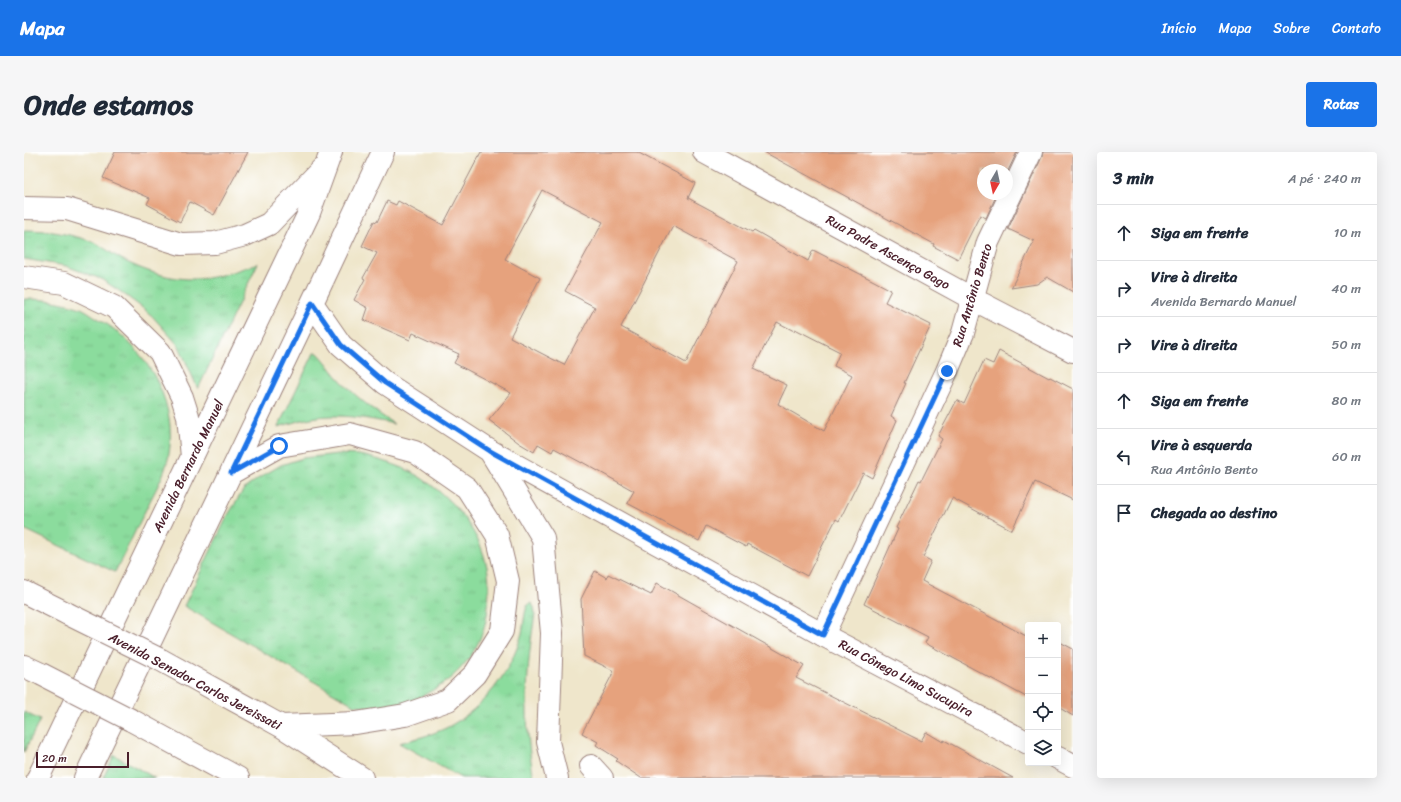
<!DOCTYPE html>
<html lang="pt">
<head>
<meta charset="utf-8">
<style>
  :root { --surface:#fff; --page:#f6f6f7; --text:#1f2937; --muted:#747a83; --line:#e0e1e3; --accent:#1a73e8 }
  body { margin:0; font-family:Sriracha,sans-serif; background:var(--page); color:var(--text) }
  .controls { position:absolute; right:12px; bottom:12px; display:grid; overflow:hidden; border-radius:4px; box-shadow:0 4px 16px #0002 }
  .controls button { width:36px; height:36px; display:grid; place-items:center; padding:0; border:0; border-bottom:1px solid var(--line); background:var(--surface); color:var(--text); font:20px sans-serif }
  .compass { position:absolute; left:953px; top:12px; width:36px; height:36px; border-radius:50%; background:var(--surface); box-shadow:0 4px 16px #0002; rotate:189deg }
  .scale { position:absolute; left:12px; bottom:10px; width:93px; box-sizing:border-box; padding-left:4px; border:2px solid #4a1f2b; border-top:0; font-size:11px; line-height:14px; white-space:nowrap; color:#4a1f2b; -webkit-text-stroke:3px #fff; paint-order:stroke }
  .stop { position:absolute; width:12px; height:12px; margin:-9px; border:3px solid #1a73e8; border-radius:50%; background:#fff }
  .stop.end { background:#1a73e8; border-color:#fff; box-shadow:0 1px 4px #0008 }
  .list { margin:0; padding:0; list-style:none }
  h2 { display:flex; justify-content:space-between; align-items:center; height:52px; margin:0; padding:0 16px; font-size:17px }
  h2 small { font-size:13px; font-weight:400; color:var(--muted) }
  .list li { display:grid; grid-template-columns:26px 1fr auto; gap:12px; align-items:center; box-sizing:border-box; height:56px; padding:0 16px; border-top:1px solid var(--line) }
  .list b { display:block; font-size:15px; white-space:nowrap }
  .list p { margin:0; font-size:13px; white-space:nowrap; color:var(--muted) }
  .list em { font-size:13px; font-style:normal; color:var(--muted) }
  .icon { flex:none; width:22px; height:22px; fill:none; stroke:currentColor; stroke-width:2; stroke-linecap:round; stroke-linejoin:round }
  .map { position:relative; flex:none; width:1049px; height:626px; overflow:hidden; border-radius:4px }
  header { display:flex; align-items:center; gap:24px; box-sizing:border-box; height:56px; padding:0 20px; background:var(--accent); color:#fff }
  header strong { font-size:19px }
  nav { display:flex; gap:22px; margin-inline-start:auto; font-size:14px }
  .intro { display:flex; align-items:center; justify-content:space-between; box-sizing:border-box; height:96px; padding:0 24px }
  h1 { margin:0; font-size:28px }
  .button { padding:10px 18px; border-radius:4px; background:var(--accent); color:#fff; font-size:14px; font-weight:700 }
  main { display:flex; gap:24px; padding:0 24px }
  aside { flex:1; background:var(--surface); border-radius:4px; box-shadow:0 4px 16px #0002 }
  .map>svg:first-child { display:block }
  .grass { fill:url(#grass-tufts); stroke:#6a7e64 }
  .building { fill:#e6a27d; fill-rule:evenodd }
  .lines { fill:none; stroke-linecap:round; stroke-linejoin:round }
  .street-casing { stroke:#9c827b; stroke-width:24 }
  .secondary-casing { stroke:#9c827b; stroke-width:24 }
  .primary-casing { stroke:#9c827b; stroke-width:24 }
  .street { stroke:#fff; stroke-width:22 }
  .secondary { stroke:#fff; stroke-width:22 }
  .primary { stroke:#fff; stroke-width:22 }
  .primary-bridge-casing { stroke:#9c827b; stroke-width:24; stroke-linecap:butt }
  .primary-bridge { stroke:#fff; stroke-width:22 }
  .route { stroke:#1a73e8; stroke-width:5 }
  .labels { text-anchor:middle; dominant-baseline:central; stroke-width:4; stroke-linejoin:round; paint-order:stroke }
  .street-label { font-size:13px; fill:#4a1f2b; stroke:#fff }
</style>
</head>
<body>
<header>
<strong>Mapa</strong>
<nav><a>Início</a><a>Mapa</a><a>Sobre</a><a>Contato</a></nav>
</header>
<div class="intro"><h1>Onde estamos</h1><a class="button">Rotas</a></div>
<main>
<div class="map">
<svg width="1049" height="626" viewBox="0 0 1049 626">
  <defs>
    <pattern id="grass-tufts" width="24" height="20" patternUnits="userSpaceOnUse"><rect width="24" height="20" fill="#8bdc9d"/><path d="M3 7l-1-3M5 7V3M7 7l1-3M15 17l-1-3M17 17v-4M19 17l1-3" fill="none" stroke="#79bc87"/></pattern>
  </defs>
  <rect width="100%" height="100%" fill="#fff"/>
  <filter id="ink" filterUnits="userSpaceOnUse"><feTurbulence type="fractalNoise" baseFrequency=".025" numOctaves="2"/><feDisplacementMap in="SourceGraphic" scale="8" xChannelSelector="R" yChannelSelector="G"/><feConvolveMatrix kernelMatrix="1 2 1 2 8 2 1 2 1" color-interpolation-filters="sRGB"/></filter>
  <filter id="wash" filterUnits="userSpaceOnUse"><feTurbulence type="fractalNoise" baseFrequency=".012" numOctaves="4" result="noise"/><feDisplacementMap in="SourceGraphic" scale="16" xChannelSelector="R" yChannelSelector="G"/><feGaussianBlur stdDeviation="0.9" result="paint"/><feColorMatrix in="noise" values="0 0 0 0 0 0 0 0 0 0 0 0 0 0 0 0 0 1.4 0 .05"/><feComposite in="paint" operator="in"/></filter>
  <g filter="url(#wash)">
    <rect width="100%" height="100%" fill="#efe6cb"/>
    <path class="grass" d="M 0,78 C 24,78 49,82 71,91 C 80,95 88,102 97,107 C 119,119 147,128 173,127 C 193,126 215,118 234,111 L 174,237 L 155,194 L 129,165 L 120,157 L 97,140 L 77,127 L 42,114 L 0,107 Z
      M 0,147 C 18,147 36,149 54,155 C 61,157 68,163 75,167 C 122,195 156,251 144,307 C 140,324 131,339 123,355 C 113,376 102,398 91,420 L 0,377 Z
      M 290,201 L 294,201 C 301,208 306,216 312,223 C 328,242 349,258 370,272 C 343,266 314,261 287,266 C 276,268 265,272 254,275 Z
      M 314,302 C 323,303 333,302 341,304 C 353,307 367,311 379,316 C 416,333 453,371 462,411 C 466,425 465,439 464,454 C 462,487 442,518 414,535 C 395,547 376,555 354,556 C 346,556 338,554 330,553 L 160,454 L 204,363 L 220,337 L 235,326 L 257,313 L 279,306 Z
      M 507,451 L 510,455 L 511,462 C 502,516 499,572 510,626 L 437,626 L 375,591 C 391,587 407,583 422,576 C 459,557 487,521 498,481 C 500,472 500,462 503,454 Z
      M 0,560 L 16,568 L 0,600 Z
      M 90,603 L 131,626 L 79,626 Z"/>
    <g id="blocks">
      <path class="building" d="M 91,0 L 224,0 L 190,63 L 166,50 L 156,70 L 123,52 L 126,46 L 79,26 Z
        M 457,0 L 613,0 L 671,31 L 664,46 L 728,80 L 730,78 L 784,109 L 789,98 L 848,128 L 867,138 L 861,150 L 907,173 L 880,231 L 882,231 L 867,264 L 873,268 L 848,326 L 839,321 L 815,369 L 812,367 L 783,424 L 723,392 L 722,395 L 682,374 L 675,389 L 603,351 L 610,339 L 558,310 L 558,311 L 530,296 L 528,300 L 514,292 L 510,300 L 495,291 L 465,268 L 487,241 L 430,211 L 435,202 L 389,181 L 386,188 L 340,168 L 344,156 L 330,148 L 341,127 L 339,126 L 353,101 L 338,94 L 350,69 L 353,70 L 363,49 L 372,53 L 374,49 L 419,73 ZM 518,38 L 579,70 L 541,139 L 571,155 L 540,213 L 486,185 L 516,126 L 481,107 ZM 649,74 L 714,109 L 662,211 L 597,175 ZM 753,170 L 770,179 L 771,177 L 816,200 L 810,214 L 828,223 L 800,279 L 754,252 L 763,233 L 729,217 Z
        M 740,0 L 993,0 L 983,21 L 983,18 L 959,18 L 959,42 L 973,42 L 962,66 L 956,63 L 934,107 L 909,94 L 910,92 Z
        M 1019,0 L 1049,0 L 1049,140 L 1023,125 L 1013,132 L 987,136 L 1010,89 L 984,77 L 1018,5 Z
        M 975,199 L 1025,226 L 1026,225 L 1049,237 L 1049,348 L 1011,330 L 988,378 L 928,346 L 899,405 L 907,409 L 898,429 L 1004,485 L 1004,546 L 901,491 L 904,485 L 840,452 L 874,377 L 872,376 L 895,328 L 897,329 L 918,287 L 914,284 L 933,248 L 940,252 L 960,208 L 969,212 Z
        M 571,419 L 583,426 L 584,422 L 627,443 L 633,431 L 780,514 L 772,526 L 897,589 L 902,580 L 919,590 L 920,588 L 989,626 L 617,626 L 592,609 L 594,607 L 572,593 L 574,590 L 558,581 L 590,519 L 560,504 L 557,447 Z
        M 1034,489 L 1049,497 L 1049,564 L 1034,555 Z"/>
    </g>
  </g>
  <g filter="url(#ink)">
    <use href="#blocks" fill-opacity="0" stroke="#9c827b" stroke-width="1"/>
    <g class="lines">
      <g class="street-casing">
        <path id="street" d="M 680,0 L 949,147 L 1049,199
          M 799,483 L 923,219 L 939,181 L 964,90 L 1007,0
          M 567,614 L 578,626"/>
      </g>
      <g class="secondary-casing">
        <path id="secondary" d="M 466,299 L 799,483 L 1004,591
          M 1034,606 L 1049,614"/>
      </g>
      <g class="primary-casing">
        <path id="primary" d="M 0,56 L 43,57 L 157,92 L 191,91 L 221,83 L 245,72 L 298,17
          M 0,125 L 40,131 L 90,155 L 136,200 L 158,245 L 164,264 L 168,305
          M 288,151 L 317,193 L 361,231 L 466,299 L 519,386 L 528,481 L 524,590 L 533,626
          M 207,321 L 255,294 L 326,282 L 391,300 L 443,336 L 473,383 L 484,429 L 478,479 L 451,522 L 424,548 L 381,563 L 332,571 L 257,574
          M 0,440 L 44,462
          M 137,508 L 257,574 L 338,626
          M 0,514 L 17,522
          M 107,568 L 214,626
          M 14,626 L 285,61 L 307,0
          M 61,626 L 288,151 L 359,0"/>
      </g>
      <use href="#street" class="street"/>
      <use href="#secondary" class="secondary"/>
      <use href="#primary" class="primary"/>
      <g class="primary-bridge-casing">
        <path id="primary-bridge" d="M 44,462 L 137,508
          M 17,522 L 107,568"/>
      </g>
      <use href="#primary-bridge" class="primary-bridge"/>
    </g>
  </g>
  <g class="lines" filter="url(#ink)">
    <path class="route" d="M 255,294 L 207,321 L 288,151 L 317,193 L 361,231 L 466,299 L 799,483 L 923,219"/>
  </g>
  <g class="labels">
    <g class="street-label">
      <text transform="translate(864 100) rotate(29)">Rua Padre Ascenço Gago</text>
      <text transform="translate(948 143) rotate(-73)">Rua Antônio Bento</text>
      <text transform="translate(164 314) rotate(-64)">Avenida Bernardo Manuel</text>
      <text transform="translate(882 526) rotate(28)">Rua Cônego Lima Sucupira</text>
      <text transform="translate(171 529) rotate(28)">Avenida Senador Carlos Jereissati</text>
    </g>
  </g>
</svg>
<div class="controls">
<button>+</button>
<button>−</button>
<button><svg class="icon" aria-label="locate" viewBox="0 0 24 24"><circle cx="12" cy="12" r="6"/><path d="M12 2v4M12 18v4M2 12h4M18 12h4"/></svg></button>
<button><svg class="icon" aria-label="layers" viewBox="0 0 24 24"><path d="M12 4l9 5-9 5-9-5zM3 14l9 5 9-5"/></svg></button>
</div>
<svg class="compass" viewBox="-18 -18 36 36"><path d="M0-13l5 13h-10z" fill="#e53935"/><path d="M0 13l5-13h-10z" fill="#747a83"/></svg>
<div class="scale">20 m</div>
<div class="stop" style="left:255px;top:294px"></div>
<div class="stop end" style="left:923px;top:219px"></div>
</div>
<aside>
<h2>3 min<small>A pé · 240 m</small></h2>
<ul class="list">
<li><svg class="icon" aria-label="ahead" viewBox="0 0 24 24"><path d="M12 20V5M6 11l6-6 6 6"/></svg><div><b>Siga em frente</b></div><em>10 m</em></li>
<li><svg class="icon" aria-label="right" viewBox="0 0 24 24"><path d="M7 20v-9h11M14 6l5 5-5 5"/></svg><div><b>Vire à direita</b><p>Avenida Bernardo Manuel</p></div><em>40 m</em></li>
<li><svg class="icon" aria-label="right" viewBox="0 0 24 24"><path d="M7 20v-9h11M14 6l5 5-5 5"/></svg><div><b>Vire à direita</b></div><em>50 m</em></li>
<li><svg class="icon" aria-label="ahead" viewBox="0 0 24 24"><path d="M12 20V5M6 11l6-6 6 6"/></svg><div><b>Siga em frente</b></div><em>80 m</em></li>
<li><svg class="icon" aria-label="left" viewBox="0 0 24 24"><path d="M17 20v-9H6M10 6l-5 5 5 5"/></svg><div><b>Vire à esquerda</b><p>Rua Antônio Bento</p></div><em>60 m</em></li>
<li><svg class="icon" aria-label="arrive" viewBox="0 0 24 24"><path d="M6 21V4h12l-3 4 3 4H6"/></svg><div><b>Chegada ao destino</b></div></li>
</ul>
</aside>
</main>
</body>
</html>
